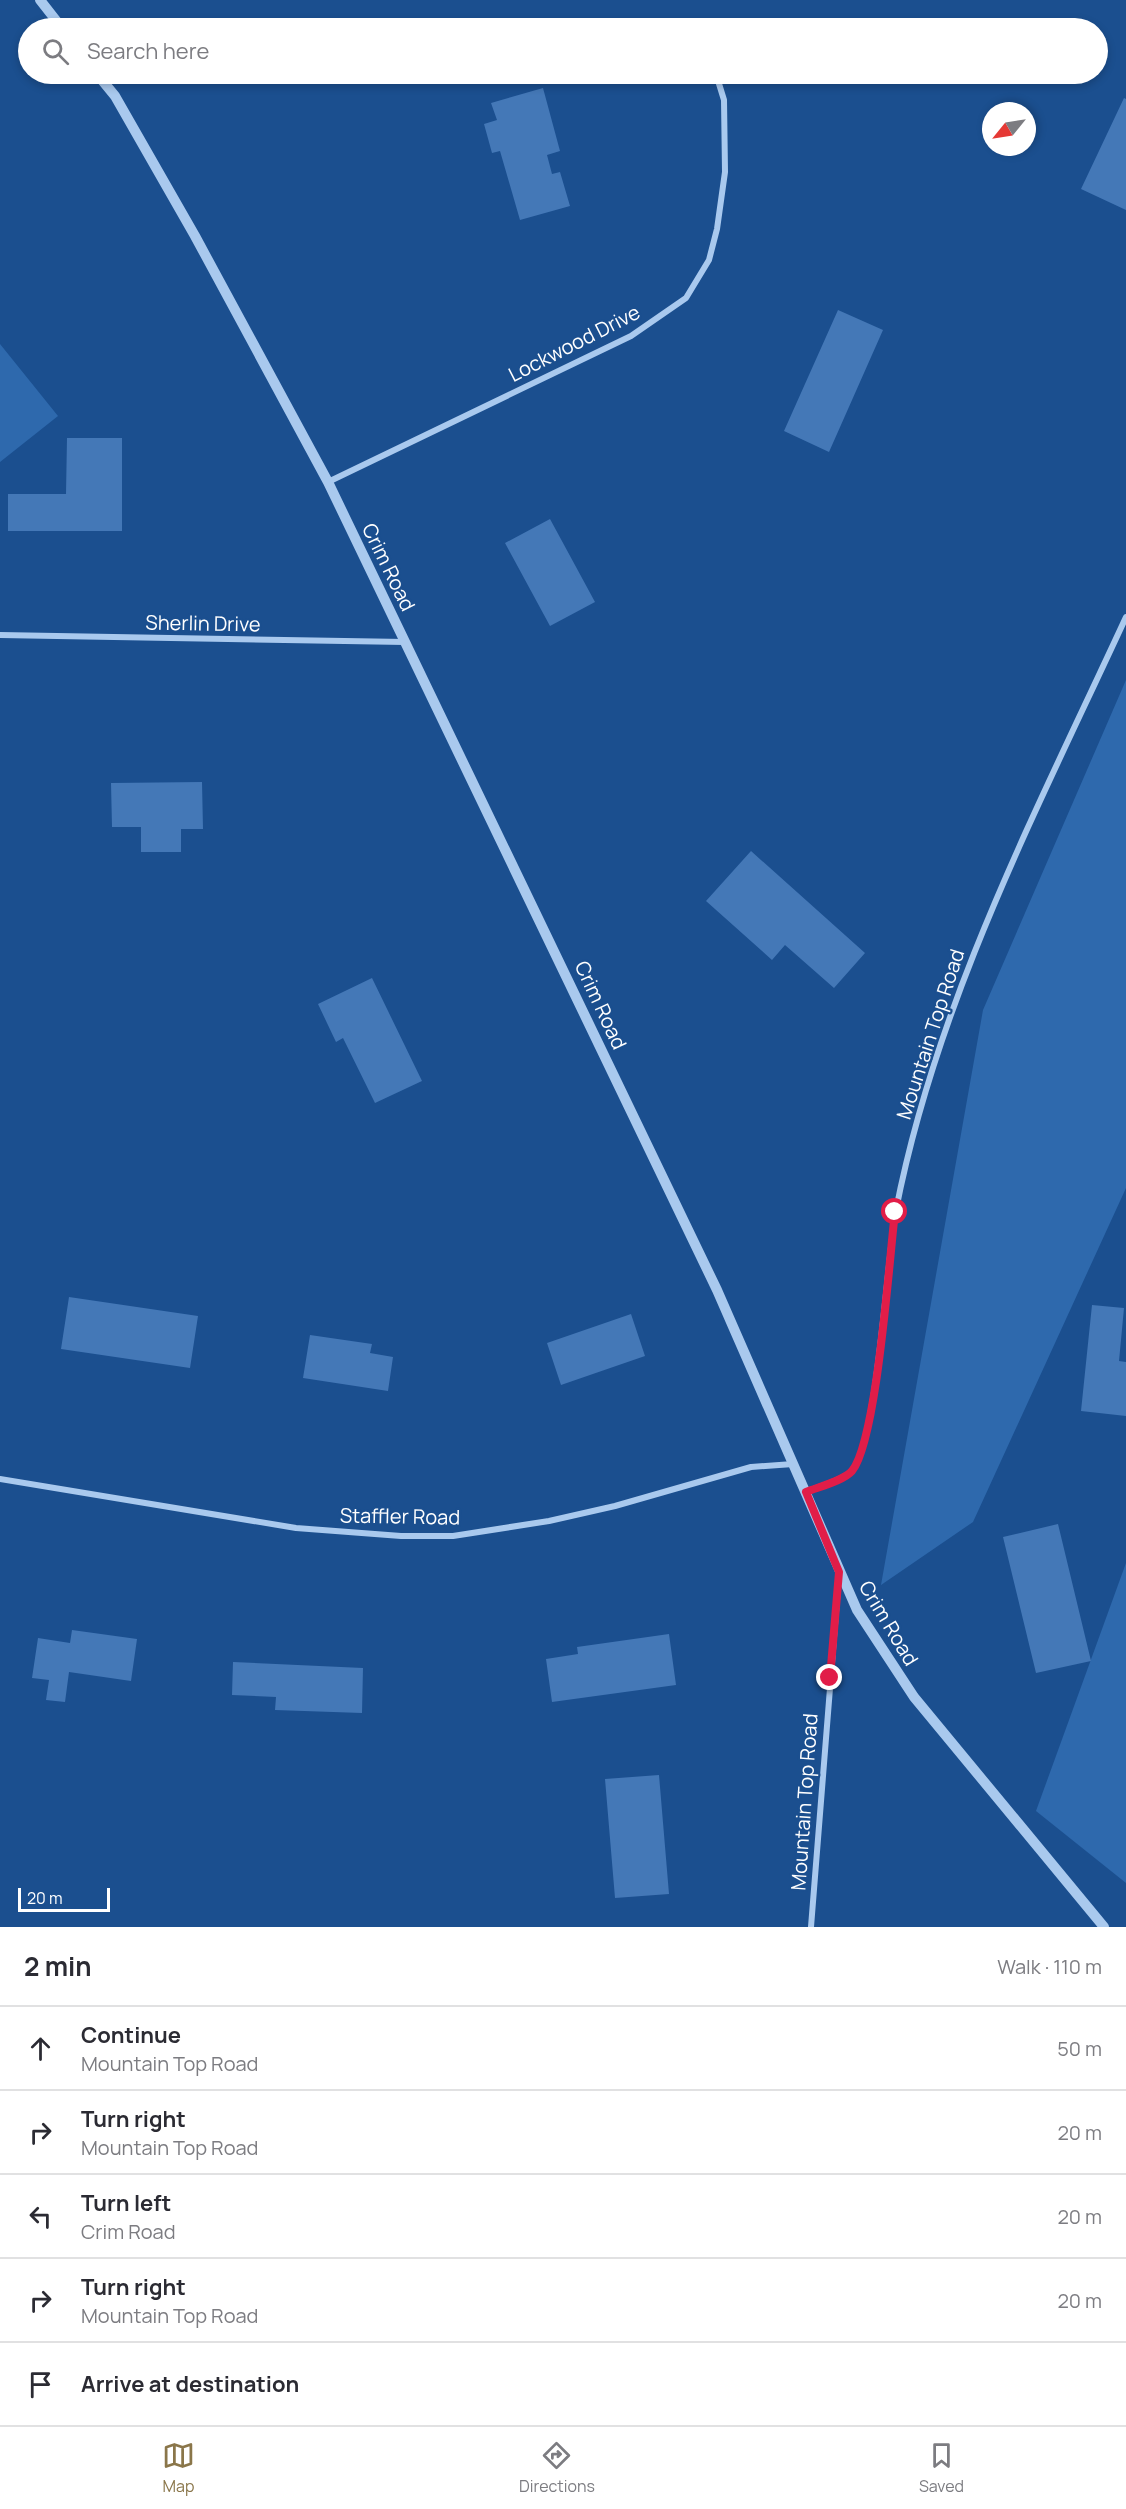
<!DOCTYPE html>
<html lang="en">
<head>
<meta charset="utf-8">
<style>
  :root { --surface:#fff; --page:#f2f2f3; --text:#2b2b33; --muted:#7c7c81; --line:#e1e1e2; --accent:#8a764a }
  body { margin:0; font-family:Manrope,sans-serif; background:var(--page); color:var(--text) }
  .compass { position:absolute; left:982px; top:102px; width:54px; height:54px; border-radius:50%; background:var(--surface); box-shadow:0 3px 9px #0003; rotate:240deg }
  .scale { position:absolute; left:18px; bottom:15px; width:92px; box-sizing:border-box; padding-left:6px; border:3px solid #fff; border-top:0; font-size:16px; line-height:21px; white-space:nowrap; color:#fff; -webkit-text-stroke:4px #1b4f8f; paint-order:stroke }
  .stop { position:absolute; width:18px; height:18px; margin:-14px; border:4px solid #e11d48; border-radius:50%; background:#fff }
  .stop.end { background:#e11d48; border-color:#fff; box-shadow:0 2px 6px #0008 }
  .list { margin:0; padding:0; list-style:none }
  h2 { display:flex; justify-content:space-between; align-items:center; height:78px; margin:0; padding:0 24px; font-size:26px }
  h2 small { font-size:20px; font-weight:400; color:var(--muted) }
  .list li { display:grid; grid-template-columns:39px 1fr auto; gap:18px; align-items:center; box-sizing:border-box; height:84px; padding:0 24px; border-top:2px solid var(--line) }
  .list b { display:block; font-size:22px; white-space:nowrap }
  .list p { margin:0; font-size:20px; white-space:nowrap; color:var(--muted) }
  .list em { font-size:20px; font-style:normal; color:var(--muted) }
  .icon { flex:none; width:33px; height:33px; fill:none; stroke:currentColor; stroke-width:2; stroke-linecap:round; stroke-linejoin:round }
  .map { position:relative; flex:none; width:1126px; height:1927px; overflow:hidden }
  .search { position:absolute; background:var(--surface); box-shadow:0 3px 9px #0003; left:18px; right:18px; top:18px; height:66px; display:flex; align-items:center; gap:15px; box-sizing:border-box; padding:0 21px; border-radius:33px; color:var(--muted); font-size:22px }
  .sheet { height:498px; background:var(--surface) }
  nav { display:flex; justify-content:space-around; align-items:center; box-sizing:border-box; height:84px; border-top:2px solid var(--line); background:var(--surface); font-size:16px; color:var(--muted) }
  nav a { display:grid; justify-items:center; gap:3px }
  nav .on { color:var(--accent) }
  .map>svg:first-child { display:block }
  .green { fill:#2e69ad }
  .building { fill:#4478b7 }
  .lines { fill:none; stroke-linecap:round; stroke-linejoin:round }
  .minor { stroke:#a9c9ee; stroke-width:6 }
  .tertiary { stroke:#a9c9ee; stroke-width:10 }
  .route { stroke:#e11d48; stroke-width:8 }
  .labels { text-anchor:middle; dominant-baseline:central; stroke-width:4.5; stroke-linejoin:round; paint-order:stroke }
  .street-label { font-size:20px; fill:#fff; stroke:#1b4f8f }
</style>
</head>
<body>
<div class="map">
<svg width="1126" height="1927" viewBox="0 0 1126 1927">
  <rect width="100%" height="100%" fill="#1b4f8f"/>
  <path class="green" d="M 0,344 L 58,416 L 0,462 Z
    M 1126,680 L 1126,1188 L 973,1522 L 881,1585 L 983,1010 Z
    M 1126,1563 L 1126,1883 L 1036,1811 Z"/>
  <path class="building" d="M 543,88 L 560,151 L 547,155 L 552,174 L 560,172 L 570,206 L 520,220 L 500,151 L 492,153 L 484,124 L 497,120 L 491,103 Z
    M 1124,98 L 1126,99 L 1126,210 L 1081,189 Z
    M 838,310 L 883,330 L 829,452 L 784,431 Z
    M 67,438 L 122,438 L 122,531 L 8,531 L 8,494 L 66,494 Z
    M 550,519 L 595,602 L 550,626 L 505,543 Z
    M 202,782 L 203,829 L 181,829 L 181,852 L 141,852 L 141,827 L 112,827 L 111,783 Z
    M 751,851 L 865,953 L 834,988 L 785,945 L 772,960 L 706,901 Z
    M 372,978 L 422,1081 L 375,1103 L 343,1038 L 336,1042 L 318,1004 Z
    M 69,1297 L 198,1316 L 190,1368 L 61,1349 Z
    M 1092,1305 L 1124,1308 L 1119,1361 L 1126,1362 L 1126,1416 L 1081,1411 Z
    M 631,1314 L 645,1356 L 561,1385 L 547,1343 Z
    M 310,1335 L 372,1344 L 370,1353 L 393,1357 L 388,1391 L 303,1378 Z
    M 1058,1524 L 1091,1661 L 1036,1673 L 1003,1537 Z
    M 72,1630 L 137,1639 L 131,1681 L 69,1672 L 65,1702 L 46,1700 L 49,1680 L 32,1678 L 38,1638 L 70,1643 Z
    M 669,1634 L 676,1685 L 552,1702 L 546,1659 L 578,1654 L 577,1647 Z
    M 233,1662 L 363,1668 L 362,1713 L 275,1710 L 276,1697 L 232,1695 Z
    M 659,1775 L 669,1894 L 615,1898 L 605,1779 Z"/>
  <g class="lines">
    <path class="minor" d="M 700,23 L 701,28
      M 328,482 L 631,336 L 686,298 L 709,260 L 717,229 L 725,172 L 724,100 L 716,74
      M 0,635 L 405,642
      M 0,1479 L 296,1528 L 401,1536 L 453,1536 L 549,1521 L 615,1506 L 751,1467 L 793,1464
      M 806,1492 C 819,1486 838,1482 850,1473 C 877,1451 887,1254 896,1210 C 937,1000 1037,810 1126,617
      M 811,1927 L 839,1575"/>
    <path class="tertiary" d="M 40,0 L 62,28
      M 97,74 L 115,96 L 195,236 L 328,482 L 717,1290 L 857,1610 L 914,1697 L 1104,1927"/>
  </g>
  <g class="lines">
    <path class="route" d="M 830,1678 L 839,1572 L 806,1492 C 818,1487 843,1481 852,1471 C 877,1440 889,1261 895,1212"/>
  </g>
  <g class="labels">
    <g class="street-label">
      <text transform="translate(574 343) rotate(-27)">Lockwood Drive</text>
      <text transform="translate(389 567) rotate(64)">Crim Road</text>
      <text transform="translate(203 623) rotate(1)">Sherlin Drive</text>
      <text transform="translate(601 1005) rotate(65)">Crim Road</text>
      <text transform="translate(930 1034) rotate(-72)">Mountain Top Road</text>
      <text transform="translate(400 1516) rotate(1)">Staffler Road</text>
      <text transform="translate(889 1623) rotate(59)">Crim Road</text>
      <text transform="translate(804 1802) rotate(-86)">Mountain Top Road</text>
    </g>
  </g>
</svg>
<svg class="compass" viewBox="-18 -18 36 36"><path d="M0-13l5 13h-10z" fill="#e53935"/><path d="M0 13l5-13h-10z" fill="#7c7c81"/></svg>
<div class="scale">20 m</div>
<div class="stop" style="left:895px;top:1212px"></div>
<div class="stop end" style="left:830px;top:1678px"></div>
<div class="search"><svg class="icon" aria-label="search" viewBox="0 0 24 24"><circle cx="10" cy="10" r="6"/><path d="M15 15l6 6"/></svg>Search here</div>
</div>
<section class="sheet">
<h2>2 min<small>Walk · 110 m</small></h2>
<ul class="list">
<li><svg class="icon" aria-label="ahead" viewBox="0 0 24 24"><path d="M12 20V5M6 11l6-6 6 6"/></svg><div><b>Continue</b><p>Mountain Top Road</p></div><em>50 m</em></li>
<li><svg class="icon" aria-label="right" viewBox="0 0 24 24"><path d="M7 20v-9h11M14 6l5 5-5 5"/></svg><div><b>Turn right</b><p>Mountain Top Road</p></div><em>20 m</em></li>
<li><svg class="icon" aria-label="left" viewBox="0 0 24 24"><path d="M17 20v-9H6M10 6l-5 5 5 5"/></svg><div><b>Turn left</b><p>Crim Road</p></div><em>20 m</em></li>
<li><svg class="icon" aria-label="right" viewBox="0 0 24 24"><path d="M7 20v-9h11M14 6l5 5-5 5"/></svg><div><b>Turn right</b><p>Mountain Top Road</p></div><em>20 m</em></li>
<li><svg class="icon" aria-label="arrive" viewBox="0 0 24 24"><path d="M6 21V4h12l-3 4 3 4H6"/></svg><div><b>Arrive at destination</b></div></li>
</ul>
</section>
<nav>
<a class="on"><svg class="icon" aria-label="map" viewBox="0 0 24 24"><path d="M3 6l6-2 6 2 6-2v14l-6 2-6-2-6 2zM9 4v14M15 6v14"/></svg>Map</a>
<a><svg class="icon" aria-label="directions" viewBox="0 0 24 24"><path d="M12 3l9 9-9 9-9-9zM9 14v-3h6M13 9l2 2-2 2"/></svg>Directions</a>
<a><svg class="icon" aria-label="saved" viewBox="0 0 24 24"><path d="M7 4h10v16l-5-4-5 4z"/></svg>Saved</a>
</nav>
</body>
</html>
